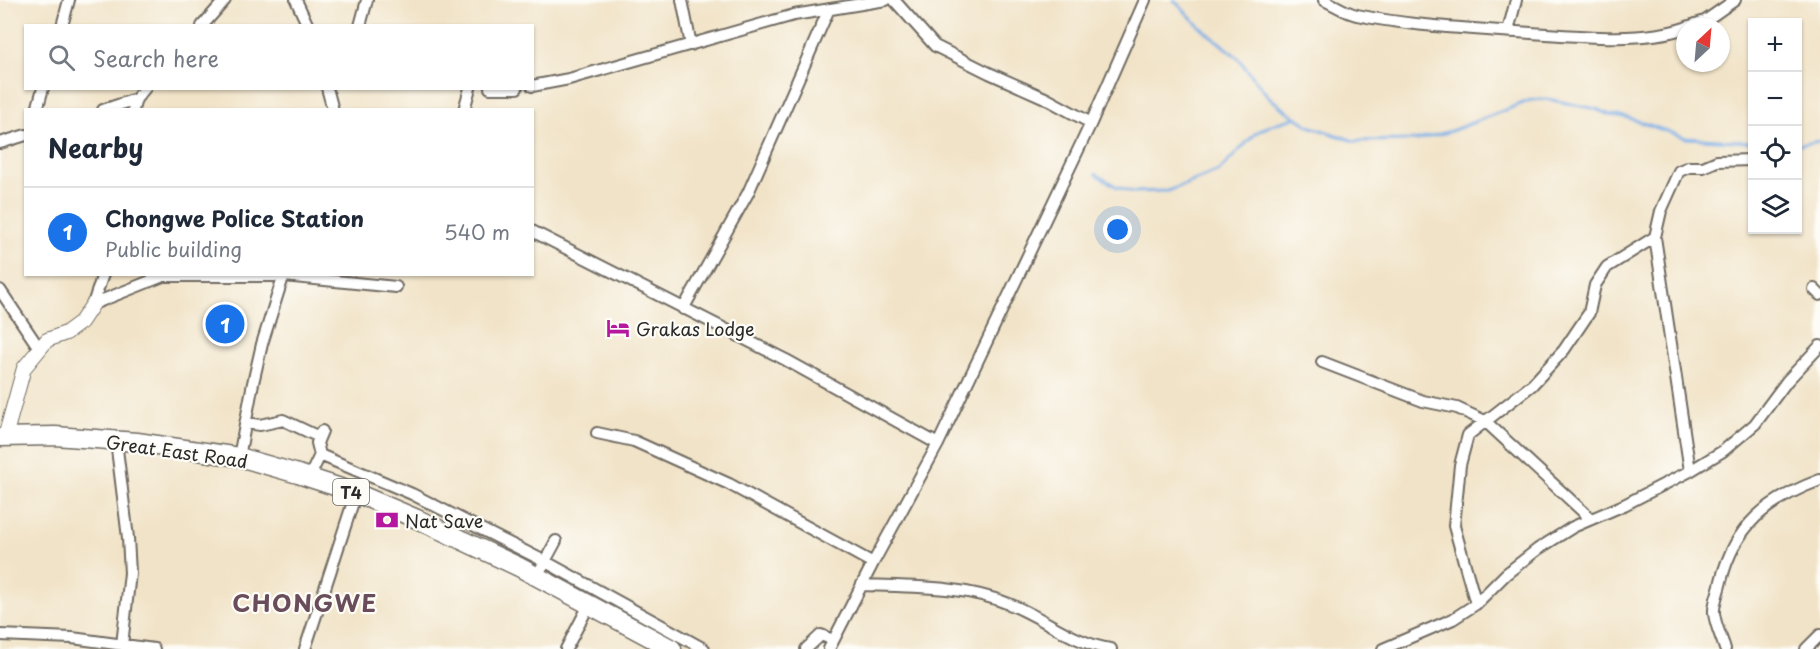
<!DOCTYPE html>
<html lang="en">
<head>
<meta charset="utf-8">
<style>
  :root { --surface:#fff; --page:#f6f6f7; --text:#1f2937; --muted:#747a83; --line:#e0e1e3; --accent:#1a73e8 }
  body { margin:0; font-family:"Playpen Sans",sans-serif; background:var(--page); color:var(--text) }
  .controls { position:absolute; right:18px; top:18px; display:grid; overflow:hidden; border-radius:0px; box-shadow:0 2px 4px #0004 }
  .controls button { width:54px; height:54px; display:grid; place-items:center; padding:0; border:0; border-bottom:2px solid var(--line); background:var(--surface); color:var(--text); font:30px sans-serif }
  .compass { position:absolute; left:1676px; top:18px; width:54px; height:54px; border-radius:50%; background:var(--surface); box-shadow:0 2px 4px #0004; rotate:26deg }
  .you { position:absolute; left:1118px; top:230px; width:21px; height:21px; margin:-15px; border:4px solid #fff; border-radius:50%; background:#1a73e8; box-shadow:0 0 0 9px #1a73e833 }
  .badge { display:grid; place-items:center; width:39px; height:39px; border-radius:50%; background:var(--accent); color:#fff; font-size:20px; font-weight:700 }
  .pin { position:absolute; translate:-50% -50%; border:3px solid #fff; box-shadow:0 2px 6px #0006 }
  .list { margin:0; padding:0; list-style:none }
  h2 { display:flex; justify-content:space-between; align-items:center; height:78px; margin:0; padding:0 24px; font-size:26px }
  h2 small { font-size:20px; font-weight:400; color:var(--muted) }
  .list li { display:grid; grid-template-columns:39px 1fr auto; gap:18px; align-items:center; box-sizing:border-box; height:90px; padding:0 24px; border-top:2px solid var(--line) }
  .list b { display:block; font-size:22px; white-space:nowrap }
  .list p { margin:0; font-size:20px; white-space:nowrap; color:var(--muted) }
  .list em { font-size:20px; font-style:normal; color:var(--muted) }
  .icon { flex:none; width:33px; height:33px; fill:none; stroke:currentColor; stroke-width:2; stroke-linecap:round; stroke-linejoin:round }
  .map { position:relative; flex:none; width:1820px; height:649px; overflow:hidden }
  .search { position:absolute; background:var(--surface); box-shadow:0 2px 4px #0004; left:24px; top:24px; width:510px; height:66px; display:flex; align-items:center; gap:15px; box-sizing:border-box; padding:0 21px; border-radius:0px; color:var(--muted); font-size:22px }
  .panel { position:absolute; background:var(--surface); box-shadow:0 2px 4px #0004; left:24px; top:108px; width:510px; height:168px; border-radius:0px }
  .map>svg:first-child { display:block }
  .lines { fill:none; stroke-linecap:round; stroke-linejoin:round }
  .stream { stroke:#78abe4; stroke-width:3 }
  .minor-casing { stroke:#706b62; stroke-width:14 }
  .tertiary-casing { stroke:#706b62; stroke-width:16 }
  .trunk-casing { stroke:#706b62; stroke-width:21 }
  .minor { stroke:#fff; stroke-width:10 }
  .tertiary { stroke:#fff; stroke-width:14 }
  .trunk { stroke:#fff; stroke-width:18 }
  .labels { text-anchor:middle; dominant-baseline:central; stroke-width:4.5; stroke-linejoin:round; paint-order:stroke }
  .shield { fill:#fdfcf7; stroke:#6a6a68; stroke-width:1.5 }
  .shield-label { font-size:16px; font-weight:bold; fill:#2b2b2b }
  .poi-label { font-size:18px; fill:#2b2b2b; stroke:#fdfcf7; text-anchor:start }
  .street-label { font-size:18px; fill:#2b2b2b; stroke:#fdfcf7 }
  .district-label { font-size:24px; font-weight:bold; letter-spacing:1.5px; fill:#694d5b; stroke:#fdfcf7 }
</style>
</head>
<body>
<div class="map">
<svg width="1820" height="649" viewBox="0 0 1820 649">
  <rect width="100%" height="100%" fill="#fdfcf7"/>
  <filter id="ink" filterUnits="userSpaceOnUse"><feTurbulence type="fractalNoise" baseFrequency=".0167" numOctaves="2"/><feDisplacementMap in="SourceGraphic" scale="12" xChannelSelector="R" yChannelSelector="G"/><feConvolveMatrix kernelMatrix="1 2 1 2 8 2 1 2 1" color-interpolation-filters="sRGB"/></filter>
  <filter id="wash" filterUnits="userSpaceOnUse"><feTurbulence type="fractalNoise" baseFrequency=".008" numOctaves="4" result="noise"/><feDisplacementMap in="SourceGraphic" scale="24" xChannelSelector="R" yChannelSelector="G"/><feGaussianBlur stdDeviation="1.35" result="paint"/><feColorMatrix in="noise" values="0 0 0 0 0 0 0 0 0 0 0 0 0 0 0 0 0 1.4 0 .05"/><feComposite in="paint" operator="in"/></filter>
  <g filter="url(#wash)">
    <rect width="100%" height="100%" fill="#f1e3c7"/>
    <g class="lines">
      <path class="stream" d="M 1174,0 L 1200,27 L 1237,57 L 1268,96 L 1281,107 L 1309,126 L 1354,141 L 1418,140 L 1451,131 L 1531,100 L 1547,99 L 1596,109 L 1610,115 L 1626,117 L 1686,138 L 1752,142
        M 1798,145 L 1820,141
        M 1096,174 L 1117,187 L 1133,192 L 1168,191 L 1219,171 L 1256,133 L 1271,125 L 1294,118"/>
    </g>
  </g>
  <g filter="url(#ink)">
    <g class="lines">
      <g class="minor-casing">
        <path id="minor" d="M 296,0 L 308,26
          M 682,0 L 691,45
          M 894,0 L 935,46 L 989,73 L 1045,98 L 1091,123
          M 1324,0 C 1335,5 1346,13 1357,15 C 1410,26 1464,28 1517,32 C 1567,35 1638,44 1685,28
          M 62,26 L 69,0
          M 202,26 L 225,0
          M 360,26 L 367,0
          M 1687,27 L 1705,21 L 1735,0
          M 1508,31 L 1516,0
          M 532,86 L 569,79 L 794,15 L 886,0
          M 327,88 L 333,110
          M 490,88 L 517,88
          M 37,110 L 43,88
          M 103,110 L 136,99
          M 133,110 L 136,99 L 145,88
          M 464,110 L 470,88
          M 0,143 L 26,135
          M 532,231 L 786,360 L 938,444
          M 1655,237 L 1690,471
          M 1814,289 L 1820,295
          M 0,290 L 39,348
          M 93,304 L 163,276 L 284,276 L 396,287
          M 93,304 L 103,274
          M 683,309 L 748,193 L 829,9
          M 1322,362 L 1423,401 L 1457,408 L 1485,421 L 1591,519
          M 245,423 L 260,425 L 283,420 L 319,437
          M 597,433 L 634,441 L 729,484 L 873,563
          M 116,441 L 128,538 L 130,573 L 122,645
          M 320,455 L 412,494 L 546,562 L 704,649
          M 239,457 L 253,383 L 262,344 L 284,274
          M 309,478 L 320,455 L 317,443 L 322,431
          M 537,576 L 556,541
          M 862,585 C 910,587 964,585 1009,604 C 1043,617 1074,644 1111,649
          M 1476,604 L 1454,526 L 1460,465 L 1468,435 L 1532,385 L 1564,350 L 1589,313 L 1595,285 L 1607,267 L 1655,237 L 1661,211 L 1679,171 L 1689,167 L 1703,167 L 1717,161 L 1752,160
          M 0,635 L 72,638 L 154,649
          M 305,649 L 356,493
          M 566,649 L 589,605
          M 806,649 L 821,635 L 833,640
          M 829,649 L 873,563 L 938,444 L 1091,123 L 1145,0
          M 1383,649 L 1453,619 L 1476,604 L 1506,574 L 1538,549 L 1573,527 L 1624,505 L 1690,471 L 1723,451 L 1755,424 L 1787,381 L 1820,346
          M 1725,649 C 1722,638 1715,625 1714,613 C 1713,604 1719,591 1721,581 C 1735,525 1767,500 1820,480
          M 1806,649 L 1820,635"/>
      </g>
      <g class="tertiary-casing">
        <path id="tertiary" d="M 5,437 L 24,368 L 47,340 L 66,333 L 81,322 L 93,304"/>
      </g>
      <g class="trunk-casing">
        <path id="trunk" d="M 0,437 L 55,436 L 137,442 L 239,457 L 298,474 L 356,493 L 417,519 L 519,567 L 672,649"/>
      </g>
      <use href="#minor" class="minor"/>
      <use href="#tertiary" class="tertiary"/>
      <use href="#trunk" class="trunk"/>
    </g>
  </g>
  <defs>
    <g id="hotel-bare" transform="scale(1.8)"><path d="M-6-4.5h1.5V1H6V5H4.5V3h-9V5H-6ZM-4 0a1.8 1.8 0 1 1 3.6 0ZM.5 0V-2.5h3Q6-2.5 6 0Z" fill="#b5179e" stroke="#fdfcf7" stroke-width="2.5" paint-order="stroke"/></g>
    <g id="bank-bare" transform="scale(1.8)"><path d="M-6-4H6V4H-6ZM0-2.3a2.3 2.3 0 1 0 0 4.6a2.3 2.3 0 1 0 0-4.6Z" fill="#b5179e" stroke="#fdfcf7" stroke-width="2.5" paint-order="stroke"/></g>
  </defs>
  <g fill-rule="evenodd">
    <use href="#hotel-bare" x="618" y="328"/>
    <use href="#bank-bare" x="387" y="520"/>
  </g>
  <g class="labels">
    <rect class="shield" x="333" y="479" width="36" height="26" rx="4.5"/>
    <g class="shield-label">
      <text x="351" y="492">T4</text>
    </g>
    <g class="poi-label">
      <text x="636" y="328">Grakas Lodge</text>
      <text x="405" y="520">Nat Save</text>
    </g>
    <g class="street-label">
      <text transform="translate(177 451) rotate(8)">Great East Road</text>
    </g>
    <g class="district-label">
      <text x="305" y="602">CHONGWE</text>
    </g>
  </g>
</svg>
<div class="controls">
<button>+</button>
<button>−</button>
<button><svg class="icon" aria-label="locate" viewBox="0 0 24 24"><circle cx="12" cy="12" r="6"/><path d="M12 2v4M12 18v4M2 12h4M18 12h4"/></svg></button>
<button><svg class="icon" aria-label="layers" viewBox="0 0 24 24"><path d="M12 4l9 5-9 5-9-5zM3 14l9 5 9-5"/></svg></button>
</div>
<svg class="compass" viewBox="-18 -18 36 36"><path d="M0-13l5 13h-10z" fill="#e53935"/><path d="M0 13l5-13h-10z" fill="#747a83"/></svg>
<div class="you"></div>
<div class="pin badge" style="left:225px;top:324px">1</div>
<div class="search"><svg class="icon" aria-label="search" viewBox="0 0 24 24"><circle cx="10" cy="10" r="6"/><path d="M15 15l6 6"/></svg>Search here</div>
<section class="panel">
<h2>Nearby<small></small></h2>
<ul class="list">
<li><span class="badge">1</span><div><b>Chongwe Police Station</b><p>Public building</p></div><em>540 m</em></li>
</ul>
</section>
</div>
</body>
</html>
